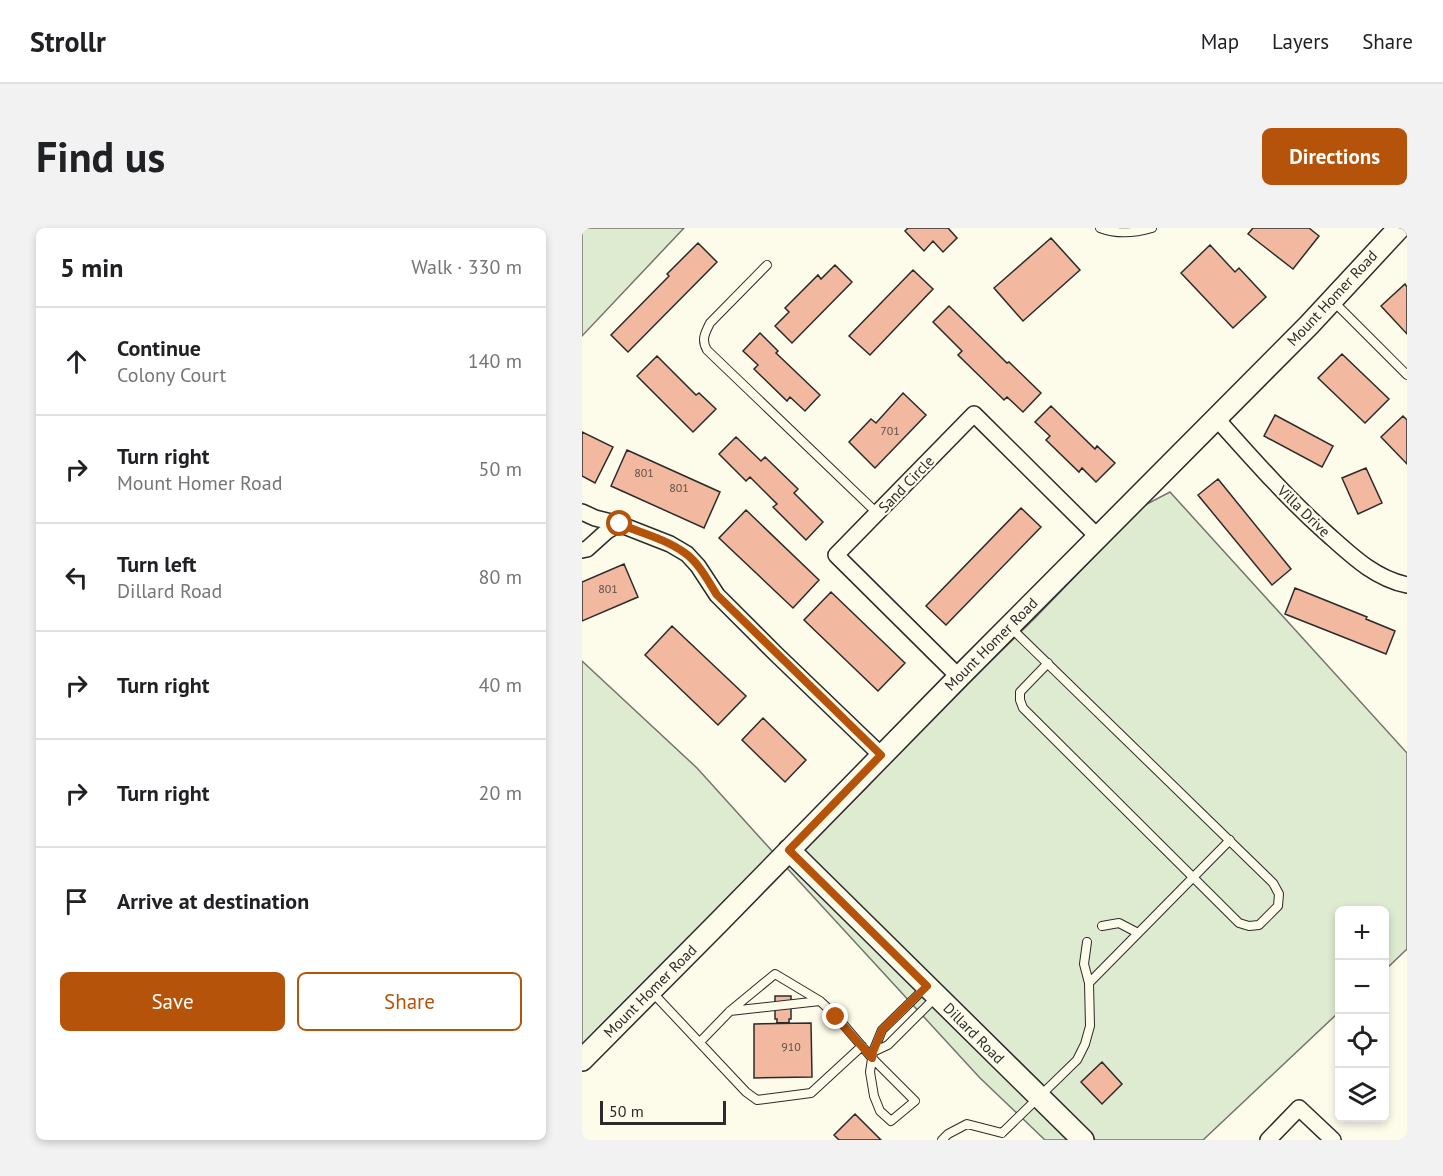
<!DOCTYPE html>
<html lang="en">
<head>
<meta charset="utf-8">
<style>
  :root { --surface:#fff; --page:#f2f2f2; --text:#202124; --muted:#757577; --line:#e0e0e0; --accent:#b45309 }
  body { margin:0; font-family:"PT Sans",sans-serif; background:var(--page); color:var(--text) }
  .controls { position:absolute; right:18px; bottom:18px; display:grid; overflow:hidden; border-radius:9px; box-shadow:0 3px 9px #0003 }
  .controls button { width:54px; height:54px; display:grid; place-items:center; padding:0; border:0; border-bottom:2px solid var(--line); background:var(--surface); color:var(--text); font:30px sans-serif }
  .scale { position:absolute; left:18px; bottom:15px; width:126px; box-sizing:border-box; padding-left:6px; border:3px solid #2b2b2b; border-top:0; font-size:16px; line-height:21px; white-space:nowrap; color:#2b2b2b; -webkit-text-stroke:4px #fdfbea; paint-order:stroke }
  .stop { position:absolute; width:18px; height:18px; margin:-14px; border:4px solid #b45309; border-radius:50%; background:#fff }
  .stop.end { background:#b45309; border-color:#fff; box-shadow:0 2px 6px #0008 }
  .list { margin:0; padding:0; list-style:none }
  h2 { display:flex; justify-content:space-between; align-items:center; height:78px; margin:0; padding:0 24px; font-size:26px }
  h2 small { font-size:20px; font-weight:400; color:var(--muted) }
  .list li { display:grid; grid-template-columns:39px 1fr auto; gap:18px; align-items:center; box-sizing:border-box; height:108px; padding:0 24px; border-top:2px solid var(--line) }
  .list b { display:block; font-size:22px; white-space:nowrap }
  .list p { margin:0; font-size:20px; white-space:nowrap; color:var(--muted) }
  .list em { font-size:20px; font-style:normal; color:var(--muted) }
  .actions { display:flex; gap:12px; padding:18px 24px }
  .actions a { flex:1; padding:14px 0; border:2px solid var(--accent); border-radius:9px; text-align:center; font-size:21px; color:var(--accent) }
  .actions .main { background:var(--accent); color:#fff }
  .icon { flex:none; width:33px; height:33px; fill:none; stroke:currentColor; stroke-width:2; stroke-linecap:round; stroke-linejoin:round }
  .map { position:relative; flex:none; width:825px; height:912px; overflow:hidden; border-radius:9px }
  header { display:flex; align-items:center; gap:36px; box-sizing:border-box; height:84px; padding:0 30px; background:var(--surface); border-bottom:2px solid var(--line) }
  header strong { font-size:28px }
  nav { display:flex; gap:33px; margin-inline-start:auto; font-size:21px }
  .intro { display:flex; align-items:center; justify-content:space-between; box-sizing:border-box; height:144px; padding:0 36px }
  h1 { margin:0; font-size:42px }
  .button { padding:15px 27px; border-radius:9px; background:var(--accent); color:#fff; font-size:21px; font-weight:700 }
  main { display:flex; gap:36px; padding:0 36px }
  aside { flex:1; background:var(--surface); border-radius:9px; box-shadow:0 3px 9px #0003 }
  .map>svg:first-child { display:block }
  .green { fill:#deebd1; stroke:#74746e; stroke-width:1.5 }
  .building { fill:#f2b8a0; stroke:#2b2b2b; stroke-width:1.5 }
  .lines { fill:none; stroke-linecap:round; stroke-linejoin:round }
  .lane-casing { stroke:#2b2b2b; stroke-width:10 }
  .street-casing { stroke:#2b2b2b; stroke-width:18 }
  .secondary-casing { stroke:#2b2b2b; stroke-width:24 }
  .lane { stroke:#fdfbea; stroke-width:8 }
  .street { stroke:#fdfbea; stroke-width:15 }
  .secondary { stroke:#fdfbea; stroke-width:21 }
  .route { stroke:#b45309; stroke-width:8 }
  .labels { text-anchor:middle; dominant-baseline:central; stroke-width:4.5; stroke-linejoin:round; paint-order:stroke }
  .number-label { font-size:12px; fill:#5d4e48 }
  .street-label { font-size:15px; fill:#2b2b2b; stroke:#fdfbea }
</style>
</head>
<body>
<header>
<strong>Strollr</strong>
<nav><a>Map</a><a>Layers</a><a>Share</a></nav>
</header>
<div class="intro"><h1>Find us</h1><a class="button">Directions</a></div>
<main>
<aside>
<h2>5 min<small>Walk · 330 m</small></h2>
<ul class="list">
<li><svg class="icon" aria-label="ahead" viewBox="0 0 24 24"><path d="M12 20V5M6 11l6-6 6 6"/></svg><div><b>Continue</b><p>Colony Court</p></div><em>140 m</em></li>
<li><svg class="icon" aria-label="right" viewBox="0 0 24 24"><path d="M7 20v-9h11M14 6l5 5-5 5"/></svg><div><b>Turn right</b><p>Mount Homer Road</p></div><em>50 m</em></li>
<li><svg class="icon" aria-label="left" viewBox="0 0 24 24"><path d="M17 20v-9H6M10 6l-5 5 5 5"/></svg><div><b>Turn left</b><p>Dillard Road</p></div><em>80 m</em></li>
<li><svg class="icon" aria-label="right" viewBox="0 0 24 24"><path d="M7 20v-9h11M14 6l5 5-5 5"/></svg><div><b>Turn right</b></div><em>40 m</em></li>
<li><svg class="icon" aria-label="right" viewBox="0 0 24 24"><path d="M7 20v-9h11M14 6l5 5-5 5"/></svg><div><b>Turn right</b></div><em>20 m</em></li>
<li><svg class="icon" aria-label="arrive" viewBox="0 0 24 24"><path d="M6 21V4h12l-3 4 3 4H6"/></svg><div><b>Arrive at destination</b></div></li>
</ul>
<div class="actions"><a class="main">Save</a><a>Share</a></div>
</aside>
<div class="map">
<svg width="825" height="912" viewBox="0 0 825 912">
  <rect width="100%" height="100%" fill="#fdfbea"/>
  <path class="green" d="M 0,0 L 102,0 L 0,108 Z
    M 588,264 L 825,525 L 825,721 L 803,742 L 802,682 L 758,682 L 757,784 L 621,912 L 513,912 L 220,623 L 284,560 L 344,496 L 453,390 L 561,278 Z
    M 0,433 L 115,540 L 191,624 L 0,818 Z
    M 208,635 L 489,912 L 463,912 L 398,850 L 204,639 Z"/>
  <path class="building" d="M 326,0 L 366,0 L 375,10 L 361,24 L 351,13 L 342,23 L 323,3 Z
    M 671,0 L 727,0 L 737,8 L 711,41 L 666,6 Z
    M 469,10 L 498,42 L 441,93 L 412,60 Z
    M 116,15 L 135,34 L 46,124 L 29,107 L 87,48 L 85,46 Z
    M 628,17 L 653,44 L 657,40 L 684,69 L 651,100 L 599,45 Z
    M 253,37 L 270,54 L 210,115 L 193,98 L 207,84 L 203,80 L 236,47 L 239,51 Z
    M 331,42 L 351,61 L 288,127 L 267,108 Z
    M 823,56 L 825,59 L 825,106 L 799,78 Z
    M 367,78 L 425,135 L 427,134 L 459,165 L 441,184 L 425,169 L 422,172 L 376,127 L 380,123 L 351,94 Z
    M 178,105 L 196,123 L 194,125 L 238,167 L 223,183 L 208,169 L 205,173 L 172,141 L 176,137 L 161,123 Z
    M 760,126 L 807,171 L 783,195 L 736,150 Z
    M 75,128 L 114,167 L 117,165 L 134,181 L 111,204 L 55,148 Z
    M 321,165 L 344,187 L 293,240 L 267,214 L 289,191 L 294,195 Z
    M 469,178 L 513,221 L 515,218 L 533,235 L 514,254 L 500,240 L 497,244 L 464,212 L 468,208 L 453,194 Z
    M 693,187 L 751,218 L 740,239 L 682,208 Z
    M 821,188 L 825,192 L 825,236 L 799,209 Z
    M 0,204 L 31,219 L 13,255 L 0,248 Z
    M 154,209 L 179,233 L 183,229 L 216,261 L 212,265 L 241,294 L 224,312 L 191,279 L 195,276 L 168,249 L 164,253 L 137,226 Z
    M 45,222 L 138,264 L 122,300 L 29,258 Z
    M 784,240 L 800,275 L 776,286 L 760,250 Z
    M 636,251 L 709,341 L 690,357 L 616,267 Z
    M 439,280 L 459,299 L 364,397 L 344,378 Z
    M 164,282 L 237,352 L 211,380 L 137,310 Z
    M 42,336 L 56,369 L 0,393 L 0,354 Z
    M 713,360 L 785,389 L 784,391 L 813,403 L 804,426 L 703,386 Z
    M 249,364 L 323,435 L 296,463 L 222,392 Z
    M 90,398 L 164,468 L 136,497 L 63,427 Z
    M 181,490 L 224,532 L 203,554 L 160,512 Z
    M 193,768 L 209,768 L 209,791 L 207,791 L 207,795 L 195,795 L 195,791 L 193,791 Z
    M 229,795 L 230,849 L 172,850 L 172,796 Z
    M 520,834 L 540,856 L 520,876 L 499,854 Z
    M 273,886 L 299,912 L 257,912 L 252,907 Z"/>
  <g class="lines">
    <g class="lane-casing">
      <path id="lane" d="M 518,0 C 536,7 553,5 570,0
        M 185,37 L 128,95 C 123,105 119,112 125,122 L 295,285
        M 751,73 L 825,147
        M 428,399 L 691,655 L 697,666 L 696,678 L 677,697 L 667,698 L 657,695 L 441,480 L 438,472 L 438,464 L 466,435
        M 520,698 L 537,695 L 556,705
        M 505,714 L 502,736 L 507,755
        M 70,764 L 164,864 L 175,872 L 229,865 L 280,818
        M 148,783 L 238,773
        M 118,814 L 148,783 L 193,746 L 238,773 L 254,788 L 290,830 L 333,873 L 309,893 L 298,883 L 292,868 L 288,844 L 291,824 L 300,802 L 344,759
        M 291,824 L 306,817 L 355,768
        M 420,905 L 495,832 L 503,816 L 508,798 L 507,755 L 648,612
        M 360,912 L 366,906 L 385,896 L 420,905"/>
    </g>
    <g class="street-casing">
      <path id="street" d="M 634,190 C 669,229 703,268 742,303 C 767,325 791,350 825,357
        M 0,284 L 13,290 L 37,296 L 88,316 L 105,326 L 116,338 L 135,367 L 194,426 L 299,527
        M 0,322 L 5,321 L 25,303 L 37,296
        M 377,449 L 254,327 L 392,186 L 516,309
        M 686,912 L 717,880 L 751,912"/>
    </g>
    <g class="secondary-casing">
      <path id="secondary" d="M 207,622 L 501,912
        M 0,832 L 137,694 L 377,449 L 727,97 L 817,0"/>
    </g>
    <use href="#lane" class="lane"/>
    <use href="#street" class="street"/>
    <use href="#secondary" class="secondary"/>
  </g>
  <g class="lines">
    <path class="route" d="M 38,296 C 59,305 84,311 103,325 C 117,335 126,353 135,367 L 299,527 L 207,622 L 345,758 L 300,802 L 291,824 L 290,830 L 254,789"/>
  </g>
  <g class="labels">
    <g class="number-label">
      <text x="308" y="202">701</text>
      <text x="62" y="244">801</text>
      <text x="97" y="259">801</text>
      <text x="26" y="360">801</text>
      <text x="209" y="818">910</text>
    </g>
    <g class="street-label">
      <text transform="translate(750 70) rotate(-47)">Mount Homer Road</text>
      <text transform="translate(324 256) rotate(-46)">Sand Circle</text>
      <text transform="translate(722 283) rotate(44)">Villa Drive</text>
      <text transform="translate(409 416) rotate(-45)">Mount Homer Road</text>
      <text transform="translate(68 763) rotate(-45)">Mount Homer Road</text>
      <text transform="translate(392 805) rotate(45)">Dillard Road</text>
    </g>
  </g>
</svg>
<div class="controls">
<button>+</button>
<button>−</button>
<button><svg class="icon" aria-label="locate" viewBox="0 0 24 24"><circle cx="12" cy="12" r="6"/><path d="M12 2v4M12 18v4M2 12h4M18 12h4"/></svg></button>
<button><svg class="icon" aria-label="layers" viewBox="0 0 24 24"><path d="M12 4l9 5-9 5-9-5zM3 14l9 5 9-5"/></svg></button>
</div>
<div class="scale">50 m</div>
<div class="stop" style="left:38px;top:296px"></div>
<div class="stop end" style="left:254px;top:789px"></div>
</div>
</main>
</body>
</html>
